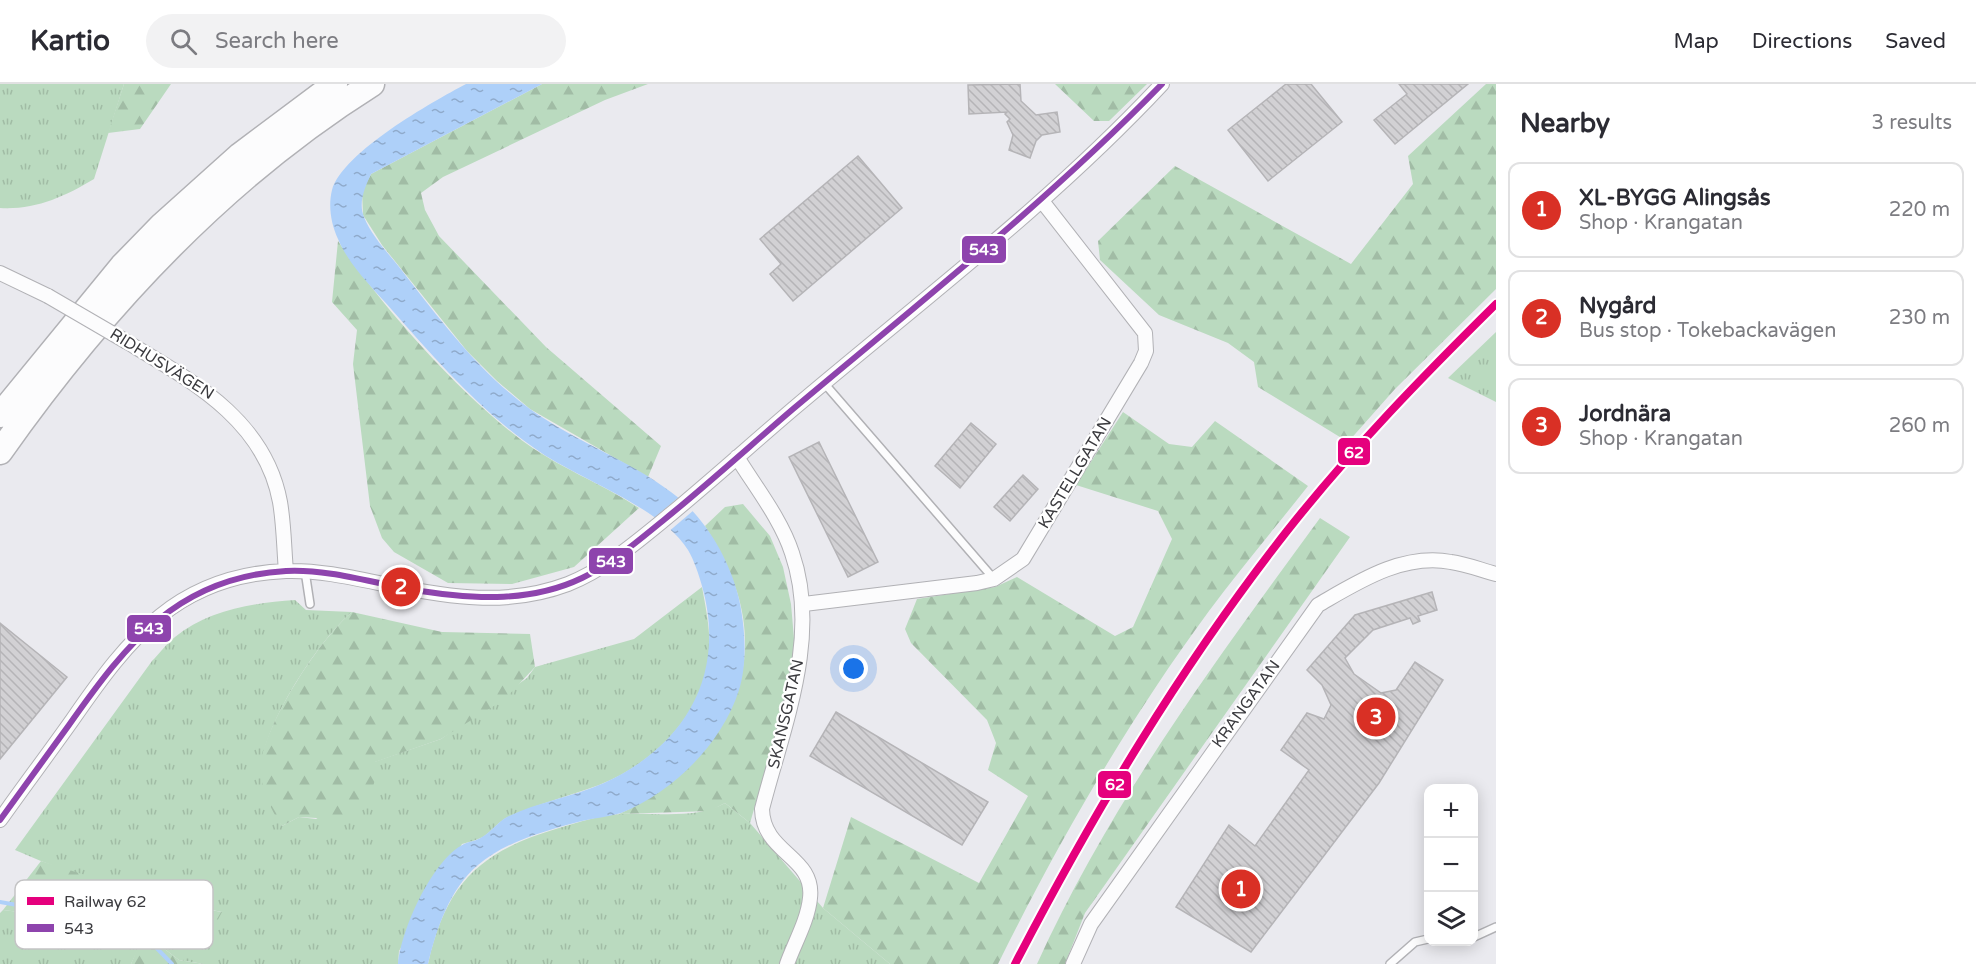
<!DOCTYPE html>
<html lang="en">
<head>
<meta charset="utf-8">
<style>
  :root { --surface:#fff; --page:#f2f2f3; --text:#2b2b33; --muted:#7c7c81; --line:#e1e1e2; --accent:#d93025 }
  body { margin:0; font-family:"Varela Round",sans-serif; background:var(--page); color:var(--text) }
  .controls { position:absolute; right:18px; bottom:18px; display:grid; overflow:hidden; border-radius:12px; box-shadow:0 3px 15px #0003 }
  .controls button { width:54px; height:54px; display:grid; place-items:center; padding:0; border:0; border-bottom:2px solid var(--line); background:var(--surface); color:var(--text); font:30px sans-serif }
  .you { position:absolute; left:854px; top:585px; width:21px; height:21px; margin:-15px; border:4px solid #fff; border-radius:50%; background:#1a73e8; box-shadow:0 0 0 9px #1a73e833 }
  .badge { display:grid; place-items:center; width:39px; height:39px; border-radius:50%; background:var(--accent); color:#fff; font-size:20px; font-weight:700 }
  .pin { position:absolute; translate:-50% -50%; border:3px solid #fff; box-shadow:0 2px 6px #0006 }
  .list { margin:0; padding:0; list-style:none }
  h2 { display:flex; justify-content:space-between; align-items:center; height:78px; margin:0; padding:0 24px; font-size:26px }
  h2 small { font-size:20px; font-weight:400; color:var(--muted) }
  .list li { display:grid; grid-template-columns:39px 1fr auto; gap:18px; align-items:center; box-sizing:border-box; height:96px; margin:0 12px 12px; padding:0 12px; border:2px solid var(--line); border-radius:12px }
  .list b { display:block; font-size:22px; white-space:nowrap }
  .list p { margin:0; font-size:20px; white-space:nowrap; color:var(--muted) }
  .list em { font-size:20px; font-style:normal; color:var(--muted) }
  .icon { flex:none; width:33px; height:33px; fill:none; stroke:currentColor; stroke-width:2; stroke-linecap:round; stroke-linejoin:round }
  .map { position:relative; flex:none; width:1496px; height:880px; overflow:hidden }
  header { display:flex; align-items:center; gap:36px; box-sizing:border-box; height:84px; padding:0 30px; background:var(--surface); border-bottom:2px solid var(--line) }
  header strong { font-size:28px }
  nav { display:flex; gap:33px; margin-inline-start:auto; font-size:21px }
  .search { width:420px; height:54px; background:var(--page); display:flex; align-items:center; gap:15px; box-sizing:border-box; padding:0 21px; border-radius:33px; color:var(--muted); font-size:22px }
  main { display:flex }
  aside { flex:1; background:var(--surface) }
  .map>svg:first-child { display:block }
  .grass { fill:url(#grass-tufts) }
  .forest { fill:url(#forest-firs) }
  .water { fill:url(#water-ripples) }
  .pier { fill:#eaeaef }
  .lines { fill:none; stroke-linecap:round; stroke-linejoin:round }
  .stream { stroke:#aed0f9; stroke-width:4 }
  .building { fill:url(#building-back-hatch); stroke:#b5b4b7; stroke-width:1.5 }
  .lane-casing { stroke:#b1b1b5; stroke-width:10 }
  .street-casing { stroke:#b1b1b5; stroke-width:16 }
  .highway-casing { stroke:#b1b1b5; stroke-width:27 }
  .lane { stroke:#fcfcfd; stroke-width:7 }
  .street { stroke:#fcfcfd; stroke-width:14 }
  .highway { stroke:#fcfcfd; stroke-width:24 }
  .street-bridge-casing { stroke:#b1b1b5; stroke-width:16; stroke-linecap:butt }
  .street-bridge { stroke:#fcfcfd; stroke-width:14 }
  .bus-1-casing { stroke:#fff; stroke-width:10 }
  .bus-1 { stroke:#8e44ad; stroke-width:6 }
  .rail-1-casing { stroke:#fff; stroke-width:12 }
  .rail-1 { stroke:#e5007d; stroke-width:8 }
  .labels { text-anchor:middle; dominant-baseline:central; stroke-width:4.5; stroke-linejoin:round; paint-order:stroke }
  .street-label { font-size:16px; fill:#3b3b3f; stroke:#fff }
  .key { fill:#fff; stroke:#c4c4c5; stroke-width:1.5 }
  .key-label { font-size:16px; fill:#3b3b3f }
  .line-badge { stroke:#fff; stroke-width:2 }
  .badge-label { font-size:16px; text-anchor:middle; font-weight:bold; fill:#fff }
</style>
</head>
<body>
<header>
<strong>Kartio</strong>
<div class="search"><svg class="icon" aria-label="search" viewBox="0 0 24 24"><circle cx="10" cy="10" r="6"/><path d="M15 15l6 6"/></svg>Search here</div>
<nav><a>Map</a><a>Directions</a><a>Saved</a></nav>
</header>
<main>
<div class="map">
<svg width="1496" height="880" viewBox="0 0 1496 880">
  <defs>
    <pattern id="grass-tufts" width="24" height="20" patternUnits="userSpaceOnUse" patternTransform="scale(1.5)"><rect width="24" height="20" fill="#badabf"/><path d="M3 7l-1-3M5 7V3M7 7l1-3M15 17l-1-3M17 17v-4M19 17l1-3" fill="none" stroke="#a1bca5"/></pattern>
    <pattern id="forest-firs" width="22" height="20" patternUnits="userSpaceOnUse" patternTransform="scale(1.5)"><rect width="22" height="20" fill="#badabf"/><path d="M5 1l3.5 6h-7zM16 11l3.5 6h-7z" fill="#a1bca5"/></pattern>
    <pattern id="water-ripples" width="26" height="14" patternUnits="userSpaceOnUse" patternTransform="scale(1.5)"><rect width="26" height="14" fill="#aed0f9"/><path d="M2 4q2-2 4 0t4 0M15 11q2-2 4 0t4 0" fill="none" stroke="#8faacb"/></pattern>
    <pattern id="building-back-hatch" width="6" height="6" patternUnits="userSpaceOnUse" patternTransform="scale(1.5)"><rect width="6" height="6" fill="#d2d1d4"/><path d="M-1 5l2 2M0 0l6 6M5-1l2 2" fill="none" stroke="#b5b4b7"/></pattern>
  </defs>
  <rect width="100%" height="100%" fill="#eaeaef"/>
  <path class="grass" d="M 0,0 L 124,0 L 94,95 C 64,113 35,126 0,124 Z
    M 1496,248 L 1496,318 L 1448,294 Z
    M 702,503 C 706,525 711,548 709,571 C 703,631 653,680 599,701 C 569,712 538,720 508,733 C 499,737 492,747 483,753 C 477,756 469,758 462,760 L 399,867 L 398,880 L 204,880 L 179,876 L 162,863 L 158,846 L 188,846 L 222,828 C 151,815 80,795 15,766 L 152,577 C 160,569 167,559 175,553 C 209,526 253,519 295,516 L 306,526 L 352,528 C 319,556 269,633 262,677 C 258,699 273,723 282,742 L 299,733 L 316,735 L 375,696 L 374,678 L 441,655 L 527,594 L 535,583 L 634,555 Z
    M 725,719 L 750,739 L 823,824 L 890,880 L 428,880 C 446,799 480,767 559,744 C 579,738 600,731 621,730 C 655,728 695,736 725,719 Z
    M 3,826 L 77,835 L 104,844 L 139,863 L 131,880 L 0,880 L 0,829 Z"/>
  <path class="forest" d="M 124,0 L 171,0 L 140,45 L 108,49 Z
    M 542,0 L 648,0 L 605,16 L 443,93 L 421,109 L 425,126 L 439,152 L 546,263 L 661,362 L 648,393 L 530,325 L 497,297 L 467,267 L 382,161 L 363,131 L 362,107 L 371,90 Z
    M 1055,0 L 1147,0 L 1109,37 L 1094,37 Z
    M 1486,0 L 1496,0 L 1496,205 L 1395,305 L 1348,358 L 1258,303 L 1254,278 L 1228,259 L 1159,231 L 1100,176 L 1098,157 L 1175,82 L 1351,180 L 1413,100 L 1408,72 Z
    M 338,157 C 381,222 458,308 520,355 C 557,383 601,399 639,424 L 574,483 L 512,500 L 448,499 L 394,468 L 382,454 L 370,422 L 353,280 L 357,246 L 332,218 Z
    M 1123,328 L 1169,360 L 1192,363 L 1215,337 L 1308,402 C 1275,444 1240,485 1209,527 C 1127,638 1059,757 998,880 L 890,880 L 823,824 L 851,733 L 979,799 L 1028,712 L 988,686 L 996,659 L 987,636 L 911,559 L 905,545 L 917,515 L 995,503 L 1017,493 L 1115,552 L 1133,543 L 1172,455 L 1158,427 L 1076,401 Z
    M 743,420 L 770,452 L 783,483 L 791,520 L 795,566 L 777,646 L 750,739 L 725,719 L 710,727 L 619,730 C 705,690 768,607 737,508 C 729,484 718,463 705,442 L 725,423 Z
    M 1320,434 L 1350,453 L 1085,829 L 1065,880 L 1037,880 C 1110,719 1216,576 1320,434 Z
    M 352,528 L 442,548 L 530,550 L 535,583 L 505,615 L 441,655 L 375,678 L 375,696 L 367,722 L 334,735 L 299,733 L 282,742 C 270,725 258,699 261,677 C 269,634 319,556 352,528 Z
    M 41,777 L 176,820 L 222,828 L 215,841 L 188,846 L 158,846 L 162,863 L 179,876 L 204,880 L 131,880 L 138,863 L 104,844 L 77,835 L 3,826 Z"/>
  <path class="water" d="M 466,0 L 542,0 L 371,90 C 365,103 358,119 364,133 C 372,153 390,171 403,188 C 441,237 480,289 530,325 C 577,359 635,378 680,415 C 708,439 729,476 738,511 C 745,539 748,578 739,606 C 722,660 672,709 621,729 C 608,733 594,734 582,737 C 548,746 506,757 478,781 C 450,804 436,846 428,880 L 398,880 C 401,846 432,776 464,760 C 470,757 477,757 482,753 C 491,748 498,738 507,733 C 537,718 573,713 604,699 C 685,662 727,591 702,502 C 699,491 694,476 688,466 C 662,424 581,396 540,368 C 483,330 437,277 392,226 C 373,204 350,183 338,155 C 331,140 328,122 332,106 C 343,68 432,18 466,0 Z"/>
  <path class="pier" d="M 680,412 L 694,426 L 667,449 L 652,436 Z"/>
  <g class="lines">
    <path class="stream" d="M 0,818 L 85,833 L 141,848 L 172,880"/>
  </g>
  <path class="building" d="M 1020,0 L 1021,17 L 1036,31 L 1057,28 L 1060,48 L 1042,51 L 1036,57 L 1030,74 L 1009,66 L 1013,51 L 1007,38 L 1010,35 L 1005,30 L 1007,28 L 969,30 L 968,1 Z
    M 1286,0 L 1311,0 L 1342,38 L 1268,97 L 1228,46 Z
    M 1399,0 L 1468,0 L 1395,60 L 1374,36 L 1407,10 Z
    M 858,72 L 902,124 L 793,217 L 770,190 L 781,180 L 760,155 Z
    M 971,339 L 996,360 L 960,404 L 935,382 Z
    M 819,358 L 878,478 L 848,493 L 789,373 Z
    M 1023,391 L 1038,405 L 1010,437 L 994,423 Z
    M 1432,508 L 1437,526 L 1418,532 L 1420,537 L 1413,540 L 1410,534 L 1373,546 L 1345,574 L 1354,590 L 1381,609 L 1396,606 L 1415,578 L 1443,596 L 1379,699 L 1251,868 L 1176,823 L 1229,741 L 1255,762 L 1309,686 L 1281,666 L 1307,629 L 1324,635 L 1331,621 L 1322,601 L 1307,586 L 1355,531 Z
    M 0,539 L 67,593 L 0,675 Z
    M 836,628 L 988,718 L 962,761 L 810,672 Z"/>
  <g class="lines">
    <g class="lane-casing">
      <path id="lane" d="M 824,299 L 994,495
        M 305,487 L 310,520
        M 1474,853 L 1496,843
        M 1390,880 L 1415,858 L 1428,855"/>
    </g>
    <g class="street-casing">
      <path id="street" d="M 0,189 L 48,212
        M 127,258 C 192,297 265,336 280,418 C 284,441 284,465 286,487
        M 737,373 C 756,404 781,435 792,469 C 821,553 783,643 762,725 C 763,770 815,772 810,814 C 808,836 794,860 787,880
        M 804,520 L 977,499 L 994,495 L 1023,475 L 1141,279 L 1146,267 L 1145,249 L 1042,117
        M 0,736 C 24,702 49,669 73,635 C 129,554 178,491 286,487 C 320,486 354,494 388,501 C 449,513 507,523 568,500 C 606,485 639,456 671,430 C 712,396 752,360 793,325 C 918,219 1050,120 1162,0
        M 1073,880 L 1091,840 L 1318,521 C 1358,498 1402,469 1451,478 C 1466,480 1481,486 1496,490"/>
    </g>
    <g class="highway-casing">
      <path id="highway" d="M 0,331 L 122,182 L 162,141 L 240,71 L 335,0
        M 0,368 C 100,226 224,93 372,0"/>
    </g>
    <use href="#lane" class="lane"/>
    <use href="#street" class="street"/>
    <use href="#highway" class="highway"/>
    <g class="street-bridge-casing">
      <path id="street-bridge" d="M 48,212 L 127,258"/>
    </g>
    <use href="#street-bridge" class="street-bridge"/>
    <g class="bus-1-casing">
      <path id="bus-1" d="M 0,736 C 23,704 46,673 69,641 C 127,559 178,493 286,487 C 328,485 369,498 409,505 C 467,515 528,520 582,494 C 613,479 639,456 665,435 C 709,399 751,361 793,325 C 919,219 1047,118 1162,0"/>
    </g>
    <use href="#bus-1" class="bus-1"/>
    <g class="rail-1-casing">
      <path id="rail-1" d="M 1015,880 C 1094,728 1181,582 1287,447 C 1351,366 1423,292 1496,220"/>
    </g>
    <use href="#rail-1" class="rail-1"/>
  </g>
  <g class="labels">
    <g class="street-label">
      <text transform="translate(162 280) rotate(32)">RIDHUSVÄGEN</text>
      <text transform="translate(1075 389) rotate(-59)">KASTELLGATAN</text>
      <text transform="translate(1246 620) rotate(-54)">KRANGATAN</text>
      <text transform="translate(786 630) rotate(-77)">SKANSGATAN</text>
    </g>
  </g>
  <rect x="15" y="796" width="198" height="69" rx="9" class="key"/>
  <rect x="27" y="813" width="27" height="8" fill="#e5007d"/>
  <rect x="27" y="840" width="27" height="8" fill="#8e44ad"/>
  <g class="key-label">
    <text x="64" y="823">Railway 62</text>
    <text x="64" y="850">543</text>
  </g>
  <g class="line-badge">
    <rect x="961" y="151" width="46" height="29" rx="6" fill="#8e44ad"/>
    <rect x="1337" y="353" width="34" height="29" rx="6" fill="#e5007d"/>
    <rect x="588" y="463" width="46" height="28" rx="6" fill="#8e44ad"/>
    <rect x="126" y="530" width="46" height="29" rx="6" fill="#8e44ad"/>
    <rect x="1097" y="686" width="35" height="29" rx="6" fill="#e5007d"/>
  </g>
  <g class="badge-label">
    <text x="984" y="171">543</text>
    <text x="1354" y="374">62</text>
    <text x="611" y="483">543</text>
    <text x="149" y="550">543</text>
    <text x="1115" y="706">62</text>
  </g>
</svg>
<div class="controls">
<button>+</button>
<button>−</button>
<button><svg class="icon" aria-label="layers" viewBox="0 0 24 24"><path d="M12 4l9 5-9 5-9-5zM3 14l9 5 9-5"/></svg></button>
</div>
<div class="you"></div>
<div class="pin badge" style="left:1241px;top:805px">1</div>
<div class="pin badge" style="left:401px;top:503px">2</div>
<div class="pin badge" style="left:1376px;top:633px">3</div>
</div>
<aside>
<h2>Nearby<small>3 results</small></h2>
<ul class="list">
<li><span class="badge">1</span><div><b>XL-BYGG Alingsås</b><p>Shop · Krangatan</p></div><em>220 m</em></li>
<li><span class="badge">2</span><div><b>Nygård</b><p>Bus stop · Tokebackavägen</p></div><em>230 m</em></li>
<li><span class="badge">3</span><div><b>Jordnära</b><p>Shop · Krangatan</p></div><em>260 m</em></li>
</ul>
</aside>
</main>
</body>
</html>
